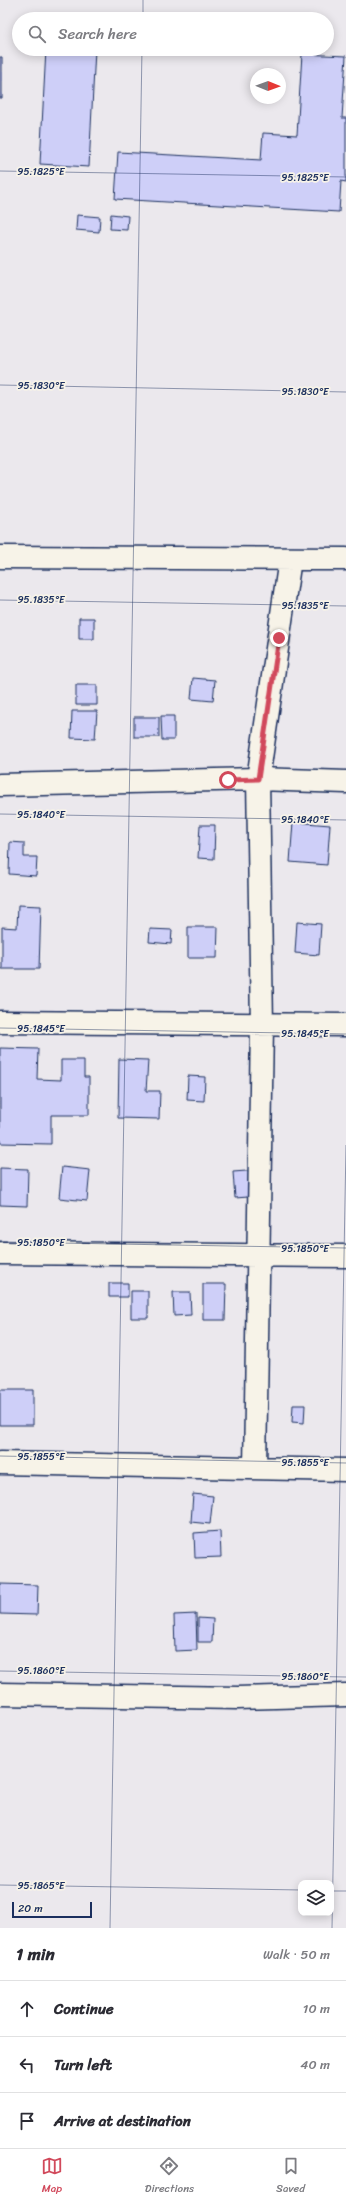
<!DOCTYPE html>
<html lang="en">
<head>
<meta charset="utf-8">
<style>
  :root { --surface:#fff; --page:#f7f7f7; --text:#2b2b33; --muted:#7c7c81; --line:#e1e1e2; --accent:#d1495b }
  body { margin:0; font-family:Sriracha,sans-serif; background:var(--page); color:var(--text) }
  .controls { position:absolute; right:12px; bottom:12px; display:grid; overflow:hidden; border-radius:8px; box-shadow:0 2px 10px #0003 }
  .controls button { width:36px; height:36px; display:grid; place-items:center; padding:0; border:0; border-bottom:1px solid var(--line); background:var(--surface); color:var(--text); font:20px sans-serif }
  .compass { position:absolute; left:250px; top:68px; width:36px; height:36px; border-radius:50%; background:var(--surface); box-shadow:0 2px 10px #0003; rotate:91deg }
  .scale { position:absolute; left:12px; bottom:10px; width:80px; box-sizing:border-box; padding-left:4px; border:2px solid #1b2f5e; border-top:0; font-size:11px; line-height:14px; white-space:nowrap; color:#1b2f5e; -webkit-text-stroke:3px #f7f3e8; paint-order:stroke }
  .stop { position:absolute; width:12px; height:12px; margin:-9px; border:3px solid #d1495b; border-radius:50%; background:#fff }
  .stop.end { background:#d1495b; border-color:#fff; box-shadow:0 1px 4px #0008 }
  .list { margin:0; padding:0; list-style:none }
  h2 { display:flex; justify-content:space-between; align-items:center; height:52px; margin:0; padding:0 16px; font-size:17px }
  h2 small { font-size:13px; font-weight:400; color:var(--muted) }
  .list li { display:grid; grid-template-columns:26px 1fr auto; gap:12px; align-items:center; box-sizing:border-box; height:56px; padding:0 16px; border-top:1px solid var(--line) }
  .list b { display:block; font-size:15px; white-space:nowrap }
  .list em { font-size:13px; font-style:normal; color:var(--muted) }
  .icon { flex:none; width:22px; height:22px; fill:none; stroke:currentColor; stroke-width:2; stroke-linecap:round; stroke-linejoin:round }
  .map { position:relative; flex:none; width:346px; height:1928px; overflow:hidden }
  .search { position:absolute; background:var(--surface); box-shadow:0 2px 10px #0003; left:12px; right:12px; top:12px; height:44px; display:flex; align-items:center; gap:10px; box-sizing:border-box; padding:0 14px; border-radius:22px; color:var(--muted); font-size:15px }
  .sheet { height:220px; background:var(--surface) }
  nav { display:flex; justify-content:space-around; align-items:center; box-sizing:border-box; height:56px; border-top:1px solid var(--line); background:var(--surface); font-size:11px; color:var(--muted) }
  nav a { display:grid; justify-items:center; gap:2px }
  nav .on { color:var(--accent) }
  .map>svg:first-child { display:block }
  .building { fill:#cecff8; stroke:#1b2f5e }
  .lines { fill:none; stroke-linecap:round; stroke-linejoin:round }
  .minor-casing { stroke:#1b2f5e; stroke-width:25 }
  .minor { stroke:#f7f3e8; stroke-width:22 }
  .route { stroke:#d1495b; stroke-width:5 }
  .ticks { fill:none; stroke:#1b2f5e; stroke-width:1; stroke-opacity:0.45 }
  .ticks-label { font-size:10px; text-anchor:middle; fill:#1b2f5e; stroke:#f7f3e8; stroke-width:3.5; stroke-linejoin:round; paint-order:stroke }
</style>
</head>
<body>
<div class="map">
<svg width="346" height="1928" viewBox="0 0 346 1928">
  <rect width="100%" height="100%" fill="#ebe8ed"/>
  <filter id="ink" filterUnits="userSpaceOnUse"><feTurbulence type="fractalNoise" baseFrequency=".025" numOctaves="2"/><feDisplacementMap in="SourceGraphic" scale="8" xChannelSelector="R" yChannelSelector="G"/><feConvolveMatrix kernelMatrix="1 2 1 2 8 2 1 2 1" color-interpolation-filters="sRGB"/></filter>
  <g filter="url(#ink)">
    <path class="building" d="M 46,49 L 95,49 L 89,167 L 40,164 Z
      M 302,54 L 346,56 L 342,118 L 346,118 L 346,182 L 341,181 L 339,212 L 115,199 L 118,152 L 261,160 L 263,133 L 297,135 Z
      M 0,57 L 2,57 L 2,98 L 0,98 Z
      M 111,214 L 128,216 L 127,230 L 110,229 Z
      M 77,215 L 100,217 L 99,232 L 76,230 Z
      M 79,618 L 94,618 L 94,639 L 79,639 Z
      M 193,678 L 215,680 L 213,701 L 191,699 Z
      M 76,685 L 97,685 L 97,705 L 76,705 Z
      M 72,711 L 97,711 L 95,739 L 71,738 Z
      M 161,716 L 174,716 L 174,740 L 162,740 Z
      M 134,717 L 159,717 L 159,737 L 134,737 Z
      M 293,822 L 330,825 L 327,865 L 290,862 Z
      M 200,825 L 215,825 L 214,859 L 198,858 Z
      M 10,842 L 24,843 L 24,857 L 37,857 L 36,876 L 9,874 Z
      M 18,905 L 41,906 L 39,969 L 2,969 L 2,927 L 17,928 Z
      M 297,922 L 321,924 L 319,955 L 295,953 Z
      M 188,927 L 218,927 L 217,958 L 188,958 Z
      M 150,929 L 172,930 L 171,944 L 149,942 Z
      M 0,1048 L 38,1049 L 37,1079 L 61,1080 L 61,1060 L 84,1060 L 84,1077 L 89,1077 L 89,1115 L 51,1115 L 51,1144 L 0,1143 Z
      M 119,1059 L 148,1060 L 146,1091 L 160,1091 L 159,1119 L 118,1118 Z
      M 188,1076 L 205,1077 L 204,1101 L 187,1100 Z
      M 62,1167 L 90,1170 L 87,1201 L 59,1198 Z
      M 0,1168 L 28,1169 L 27,1206 L 0,1205 Z
      M 260,1170 L 262,1196 L 235,1198 L 233,1172 Z
      M 109,1283 L 128,1283 L 128,1297 L 109,1297 Z
      M 203,1284 L 226,1284 L 225,1320 L 203,1320 Z
      M 131,1291 L 148,1291 L 148,1318 L 131,1318 Z
      M 173,1292 L 190,1292 L 191,1315 L 174,1316 Z
      M 0,1390 L 33,1390 L 33,1425 L 0,1425 Z
      M 293,1405 L 305,1405 L 304,1423 L 292,1422 Z
      M 193,1494 L 213,1496 L 210,1524 L 191,1522 Z
      M 220,1531 L 221,1557 L 195,1558 L 194,1533 Z
      M 0,1584 L 38,1585 L 37,1615 L 0,1614 Z
      M 196,1614 L 197,1650 L 175,1651 L 174,1615 Z
      M 198,1618 L 213,1619 L 212,1642 L 198,1642 Z"/>
    <g class="lines">
      <g class="minor-casing">
        <path id="minor" d="M 0,557 L 346,559
          M 0,785 L 258,779 L 346,782
          M 0,1022 L 346,1025
          M 0,1253 L 346,1256
          M 0,1463 L 346,1470
          M 255,1468 L 262,1025 L 258,779 L 290,559
          M 0,1694 L 238,1698 L 346,1695"/>
      </g>
      <use href="#minor" class="minor"/>
    </g>
  </g>
  <g class="lines" filter="url(#ink)">
    <path class="route" d="M 228,780 L 258,779 L 279,638"/>
  </g>
  <path class="ticks" d="M 143,19 L 143,0M 0,171 L 346,177M 0,385 L 346,392M 0,600 L 346,606M 0,814 L 346,820M 0,1028 L 346,1034M 0,1242 L 346,1248M 0,1456 L 346,1463M 0,1671 L 346,1677M 0,1885 L 301,1890M 331,1891 L 346,1891M 110,1928 L 142,49M 332,1928 L 346,1145"/>
  <g class="ticks-label">
    <text x="41" y="175">95.1825°E</text>
    <text x="305" y="181">95.1825°E</text>
    <text x="41" y="389">95.1830°E</text>
    <text x="305" y="395">95.1830°E</text>
    <text x="41" y="603">95.1835°E</text>
    <text x="305" y="609">95.1835°E</text>
    <text x="41" y="818">95.1840°E</text>
    <text x="305" y="823">95.1840°E</text>
    <text x="41" y="1032">95.1845°E</text>
    <text x="305" y="1037">95.1845°E</text>
    <text x="41" y="1246">95.1850°E</text>
    <text x="305" y="1252">95.1850°E</text>
    <text x="41" y="1460">95.1855°E</text>
    <text x="305" y="1466">95.1855°E</text>
    <text x="41" y="1674">95.1860°E</text>
    <text x="305" y="1680">95.1860°E</text>
    <text x="41" y="1889">95.1865°E</text>
  </g>
</svg>
<div class="controls">
<button><svg class="icon" aria-label="layers" viewBox="0 0 24 24"><path d="M12 4l9 5-9 5-9-5zM3 14l9 5 9-5"/></svg></button>
</div>
<svg class="compass" viewBox="-18 -18 36 36"><path d="M0-13l5 13h-10z" fill="#e53935"/><path d="M0 13l5-13h-10z" fill="#7c7c81"/></svg>
<div class="scale">20 m</div>
<div class="stop" style="left:228px;top:780px"></div>
<div class="stop end" style="left:279px;top:638px"></div>
<div class="search"><svg class="icon" aria-label="search" viewBox="0 0 24 24"><circle cx="10" cy="10" r="6"/><path d="M15 15l6 6"/></svg>Search here</div>
</div>
<section class="sheet">
<h2>1 min<small>Walk · 50 m</small></h2>
<ul class="list">
<li><svg class="icon" aria-label="ahead" viewBox="0 0 24 24"><path d="M12 20V5M6 11l6-6 6 6"/></svg><div><b>Continue</b></div><em>10 m</em></li>
<li><svg class="icon" aria-label="left" viewBox="0 0 24 24"><path d="M17 20v-9H6M10 6l-5 5 5 5"/></svg><div><b>Turn left</b></div><em>40 m</em></li>
<li><svg class="icon" aria-label="arrive" viewBox="0 0 24 24"><path d="M6 21V4h12l-3 4 3 4H6"/></svg><div><b>Arrive at destination</b></div></li>
</ul>
</section>
<nav>
<a class="on"><svg class="icon" aria-label="map" viewBox="0 0 24 24"><path d="M3 6l6-2 6 2 6-2v14l-6 2-6-2-6 2zM9 4v14M15 6v14"/></svg>Map</a>
<a><svg class="icon" aria-label="directions" viewBox="0 0 24 24"><path d="M12 3l9 9-9 9-9-9zM9 14v-3h6M13 9l2 2-2 2"/></svg>Directions</a>
<a><svg class="icon" aria-label="saved" viewBox="0 0 24 24"><path d="M7 4h10v16l-5-4-5 4z"/></svg>Saved</a>
</nav>
</body>
</html>
